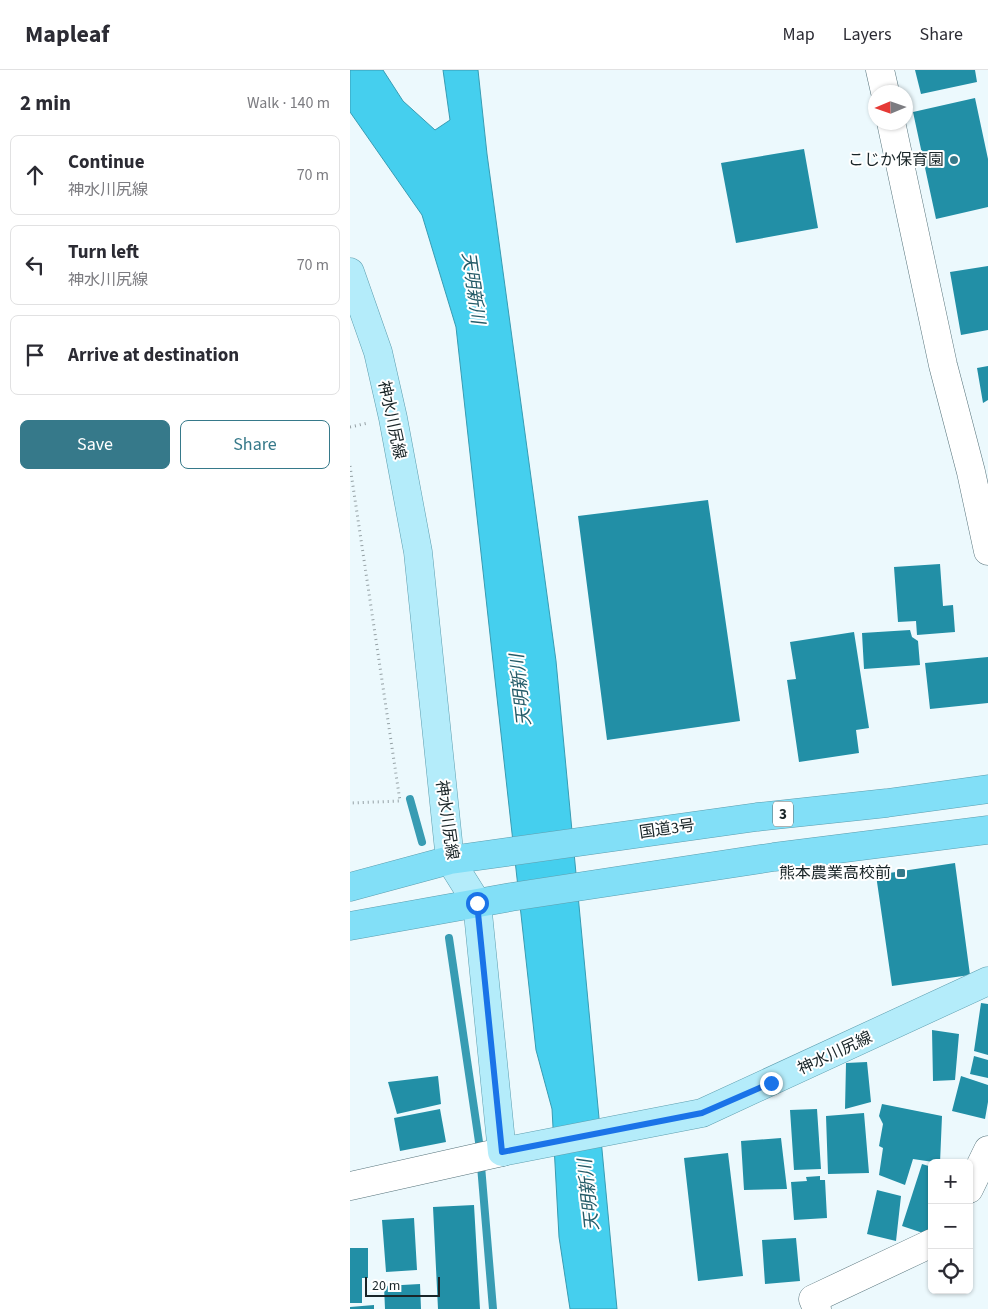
<!DOCTYPE html>
<html lang="en">
<head>
<meta charset="utf-8">
<style>
  :root { --surface:#fff; --page:#f2f2f3; --text:#2b2b33; --muted:#7c7c81; --line:#e1e1e2; --accent:#36798a }
  body { margin:0; font-family:"Source Sans 3","Noto Sans JP",sans-serif; background:var(--page); color:var(--text) }
  .controls { position:absolute; right:15px; bottom:15px; display:grid; overflow:hidden; border-radius:8px; box-shadow:0 1px 4px #0004 }
  .controls button { width:45px; height:45px; display:grid; place-items:center; padding:0; border:0; border-bottom:1px solid var(--line); background:var(--surface); color:var(--text); font:25px sans-serif }
  .compass { position:absolute; left:518px; top:15px; width:45px; height:45px; border-radius:50%; background:var(--surface); box-shadow:0 1px 4px #0004; rotate:268deg }
  .scale { position:absolute; left:15px; bottom:12px; width:75px; box-sizing:border-box; padding-left:5px; border:2px solid #192528; border-top:0; font-size:14px; line-height:18px; white-space:nowrap; color:#192528; -webkit-text-stroke:4px #fff; paint-order:stroke }
  .stop { position:absolute; width:15px; height:15px; margin:-11px; border:4px solid #1a73e8; border-radius:50%; background:#fff }
  .stop.end { background:#1a73e8; border-color:#fff; box-shadow:0 1px 5px #0008 }
  .list { margin:0; padding:0; list-style:none }
  h2 { display:flex; justify-content:space-between; align-items:center; height:65px; margin:0; padding:0 20px; font-size:21px }
  h2 small { font-size:16px; font-weight:400; color:var(--muted) }
  .list li { display:grid; grid-template-columns:32px 1fr auto; gap:15px; align-items:center; box-sizing:border-box; height:80px; margin:0 10px 10px; padding:0 10px; border:1px solid var(--line); border-radius:8px }
  .list b { display:block; font-size:19px; white-space:nowrap }
  .list p { margin:0; font-size:16px; white-space:nowrap; color:var(--muted) }
  .list em { font-size:16px; font-style:normal; color:var(--muted) }
  .actions { display:flex; gap:10px; padding:15px 20px }
  .actions a { flex:1; padding:11px 0; border:1px solid var(--accent); border-radius:8px; text-align:center; font-size:18px; color:var(--accent) }
  .actions .main { background:var(--accent); color:#fff }
  .icon { flex:none; width:28px; height:28px; fill:none; stroke:currentColor; stroke-width:2; stroke-linecap:round; stroke-linejoin:round }
  .map { position:relative; flex:none; width:638px; height:1239px; overflow:hidden }
  header { display:flex; align-items:center; gap:30px; box-sizing:border-box; height:70px; padding:0 25px; background:var(--surface); border-bottom:1px solid var(--line) }
  header strong { font-size:24px }
  nav { display:flex; gap:28px; margin-inline-start:auto; font-size:18px }
  main { display:flex }
  aside { flex:1; background:var(--surface) }
  .map>svg:first-child { display:block }
  .water { fill:#45cfee; stroke:#389cb3 }
  .lines { fill:none; stroke-linecap:round; stroke-linejoin:round }
  .stream { stroke:#389cb3; stroke-width:8 }
  .building { fill:#228fa6 }
  .minor-casing { stroke:#56737b; stroke-width:29 }
  .major-casing { stroke:#5d9eaf; stroke-width:29 }
  .highway-casing { stroke:#5d9eaf; stroke-width:29 }
  .path { stroke:#95a1a5; stroke-width:3; stroke-dasharray:1 4; stroke-linecap:butt }
  .minor { stroke:#fff; stroke-width:28 }
  .major { stroke:#b4ecfa; stroke-width:28 }
  .highway { stroke:#82dff7; stroke-width:28 }
  .route { stroke:#1a73e8; stroke-width:6 }
  .poi-dot { fill:#36798a; stroke:#fff; stroke-width:2 }
  .labels { text-anchor:middle; dominant-baseline:central; stroke-width:4; stroke-linejoin:round; paint-order:stroke }
  .shield { fill:#fff; stroke:#5e6668; stroke-width:1 }
  .shield-label { font-size:15px; font-weight:bold; fill:#192528 }
  .poi-label { font-size:16px; fill:#192528; stroke:#fff; text-anchor:end }
  .street-label { font-size:16px; fill:#192528; stroke:#fff }
  .water-label { font-size:18px; font-style:italic; fill:#245b68; stroke:#fff }
</style>
</head>
<body>
<header>
<strong>Mapleaf</strong>
<nav><a>Map</a><a>Layers</a><a>Share</a></nav>
</header>
<main>
<aside>
<h2>2 min<small>Walk · 140 m</small></h2>
<ul class="list">
<li><svg class="icon" aria-label="ahead" viewBox="0 0 24 24"><path d="M12 20V5M6 11l6-6 6 6"/></svg><div><b>Continue</b><p>神水川尻線</p></div><em>70 m</em></li>
<li><svg class="icon" aria-label="left" viewBox="0 0 24 24"><path d="M17 20v-9H6M10 6l-5 5 5 5"/></svg><div><b>Turn left</b><p>神水川尻線</p></div><em>70 m</em></li>
<li><svg class="icon" aria-label="arrive" viewBox="0 0 24 24"><path d="M6 21V4h12l-3 4 3 4H6"/></svg><div><b>Arrive at destination</b></div></li>
</ul>
<div class="actions"><a class="main">Save</a><a>Share</a></div>
</aside>
<div class="map">
<svg width="638" height="1239" viewBox="0 0 638 1239">
  <rect width="100%" height="100%" fill="#ecf9fd"/>
  <path class="water" d="M 0,0 L 33,0 L 53,31 L 85,60 L 100,50 L 93,0 L 128,0 L 137,84 L 206,591 L 267,1239 L 220,1239 L 209,1167 L 202,1039 L 186,980 L 106,257 L 72,145 L 0,42 Z"/>
  <g class="lines">
    <path class="stream" d="M 60,729 L 72,772
      M 99,868 L 129,1072 L 143,1239"/>
  </g>
  <path class="building" d="M 565,0 L 625,0 L 627,12 L 571,24 Z
    M 625,28 L 638,89 L 638,137 L 586,149 L 563,42 Z
    M 454,79 L 468,158 L 386,173 L 371,93 Z
    M 638,196 L 638,260 L 611,265 L 600,202 Z
    M 638,296 L 638,330 L 633,333 L 627,298 Z
    M 358,430 L 390,651 L 257,670 L 228,446 Z
    M 590,494 L 593,536 L 603,535 L 605,562 L 567,565 L 566,551 L 548,552 L 544,497 Z
    M 560,560 L 562,567 L 568,571 L 570,595 L 514,599 L 512,563 Z
    M 504,562 L 519,658 L 506,660 L 509,683 L 449,692 L 437,610 L 446,609 L 440,572 Z
    M 638,587 L 638,633 L 580,639 L 575,593 Z
    M 605,793 L 620,905 L 542,916 L 526,805 Z
    M 631,933 L 638,934 L 638,985 L 624,981 Z
    M 582,960 L 609,964 L 605,1010 L 583,1011 Z
    M 624,986 L 638,990 L 638,1008 L 620,1004 Z
    M 517,992 L 521,1032 L 495,1039 L 496,993 Z
    M 88,1006 L 91,1034 L 47,1044 L 38,1012 Z
    M 611,1006 L 638,1015 L 638,1032 L 635,1049 L 602,1041 Z
    M 532,1034 L 592,1046 L 590,1093 L 563,1089 L 555,1115 L 529,1105 L 533,1078 L 529,1076 L 533,1054 L 529,1046 Z
    M 90,1039 L 96,1072 L 50,1081 L 44,1048 Z
    M 467,1039 L 471,1099 L 444,1100 L 440,1040 Z
    M 514,1043 L 519,1103 L 478,1104 L 476,1046 Z
    M 431,1068 L 437,1119 L 394,1120 L 391,1071 Z
    M 378,1083 L 393,1206 L 348,1211 L 334,1088 Z
    M 572,1094 L 582,1097 L 582,1166 L 552,1156 Z
    M 470,1106 L 470,1110 L 475,1110 L 477,1148 L 444,1150 L 441,1112 L 457,1111 L 456,1107 Z
    M 527,1120 L 551,1126 L 546,1171 L 517,1164 Z
    M 124,1135 L 130,1239 L 88,1239 L 83,1137 Z
    M 64,1148 L 67,1200 L 36,1202 L 32,1150 Z
    M 446,1168 L 450,1211 L 415,1214 L 412,1170 Z
    M 0,1178 L 18,1178 L 18,1208 L 12,1208 L 12,1233 L 0,1233 Z
    M 70,1214 L 71,1239 L 35,1239 L 34,1216 Z
    M 24,1235 L 24,1239 L 0,1239 L 0,1237 Z"/>
  <g class="lines">
    <g class="minor-casing">
      <path id="minor" d="M 530,0 L 535,22
        M 541,52 L 593,295 L 621,402 L 638,481
        M 0,1116 L 152,1082
        M 619,1119 L 638,1080
        M 467,1239 L 463,1229 L 582,1173"/>
    </g>
    <g class="major-casing">
      <path id="major" d="M 0,202 L 28,282 L 43,348 L 68,482 L 100,790 L 127,833 L 152,1082 L 352,1043 L 638,911"/>
    </g>
    <g class="highway-casing">
      <path id="highway" d="M 0,817 L 100,790 L 407,747 L 537,733 L 638,719
        M 0,856 L 161,827 L 424,787 L 638,760"/>
    </g>
    <path class="path" d="M 0,357 L 18,353
      M 0,396 L 50,731 L 0,733"/>
    <use href="#minor" class="minor"/>
    <use href="#major" class="major"/>
    <use href="#highway" class="highway"/>
  </g>
  <g class="lines">
    <path class="route" d="M 127,833 L 152,1082 L 352,1043 L 421,1013"/>
  </g>
  <g class="poi-dot">
    <circle cx="604" cy="90" r="5"/>
    <rect x="546" y="798" width="10" height="10" rx="2.5"/>
  </g>
  <g class="labels">
    <rect class="shield" x="423" y="731.5" width="20" height="25" rx="4"/>
    <g class="shield-label">
      <text x="433" y="744">3</text>
    </g>
    <g class="poi-label">
      <text x="594" y="90">こじか保育園</text>
      <text x="541" y="803">熊本農業高校前</text>
    </g>
    <g class="street-label">
      <text transform="translate(42 350) rotate(78)">神水川尻線</text>
      <text transform="translate(97 750) rotate(82)">神水川尻線</text>
      <text transform="translate(317 759) rotate(-8)">国道3号</text>
      <text transform="translate(485 983) rotate(-25)">神水川尻線</text>
    </g>
    <g class="water-label">
      <text transform="translate(123 218) rotate(82)">天明新川</text>
      <text transform="translate(171 620) rotate(-96)">天明新川</text>
      <text transform="translate(239 1125) rotate(-96)">天明新川</text>
    </g>
  </g>
</svg>
<div class="controls">
<button>+</button>
<button>−</button>
<button><svg class="icon" aria-label="locate" viewBox="0 0 24 24"><circle cx="12" cy="12" r="6"/><path d="M12 2v4M12 18v4M2 12h4M18 12h4"/></svg></button>
</div>
<svg class="compass" viewBox="-18 -18 36 36"><path d="M0-13l5 13h-10z" fill="#e53935"/><path d="M0 13l5-13h-10z" fill="#7c7c81"/></svg>
<div class="scale">20 m</div>
<div class="stop" style="left:127px;top:833px"></div>
<div class="stop end" style="left:421px;top:1013px"></div>
</div>
</main>
</body>
</html>
